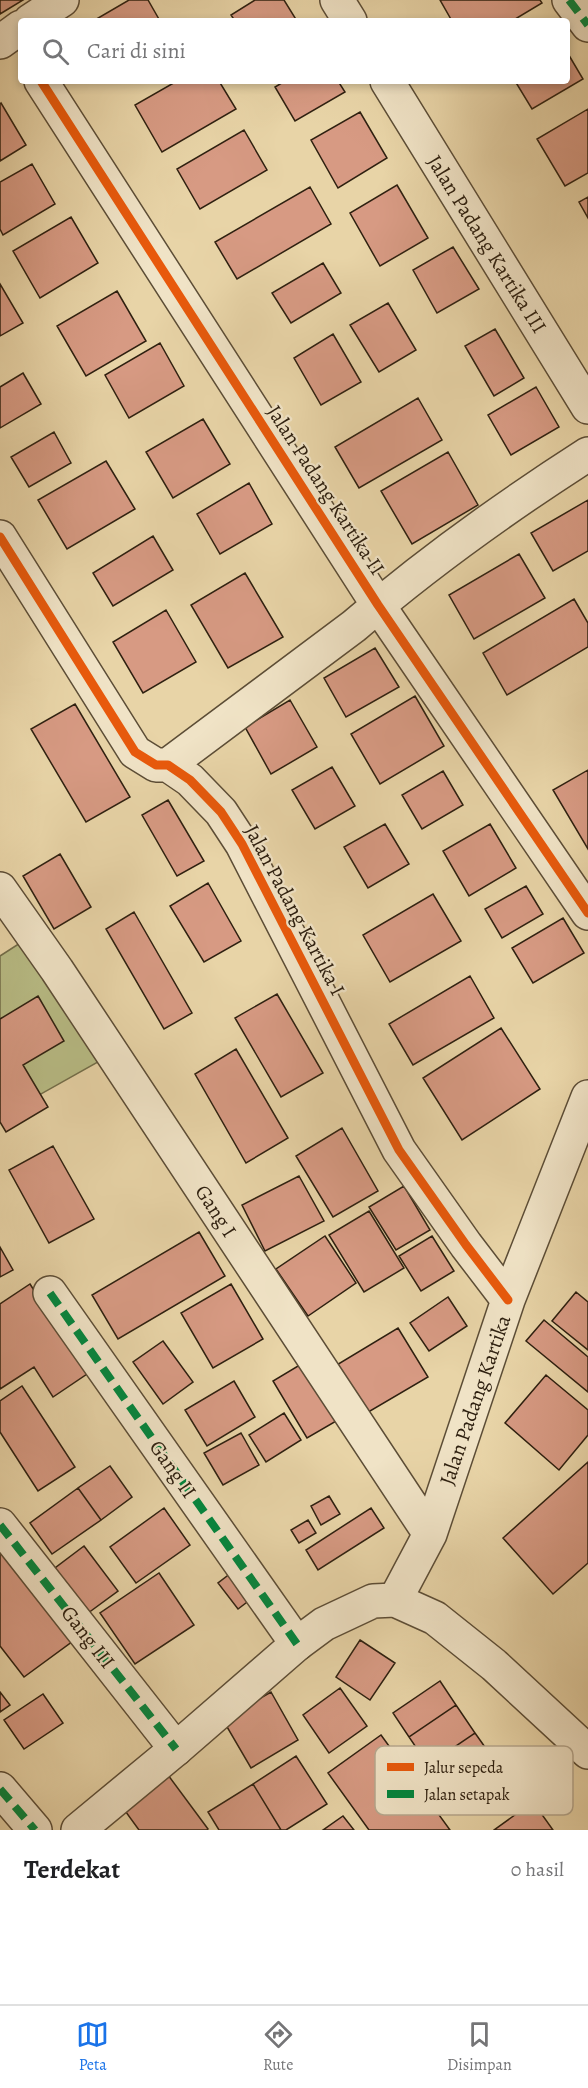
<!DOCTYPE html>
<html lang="id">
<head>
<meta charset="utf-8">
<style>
  :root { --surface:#fff; --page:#f6f6f6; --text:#202124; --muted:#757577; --line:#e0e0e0; --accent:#1a73e8 }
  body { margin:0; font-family:Alegreya,serif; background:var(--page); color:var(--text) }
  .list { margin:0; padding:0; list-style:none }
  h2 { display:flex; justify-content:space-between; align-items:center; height:78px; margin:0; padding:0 24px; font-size:26px }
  h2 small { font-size:20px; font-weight:400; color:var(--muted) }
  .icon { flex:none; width:33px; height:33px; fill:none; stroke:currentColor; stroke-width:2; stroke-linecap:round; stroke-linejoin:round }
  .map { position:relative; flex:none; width:588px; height:1830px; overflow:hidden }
  .search { position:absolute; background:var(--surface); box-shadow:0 3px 9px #0003; left:18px; right:18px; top:18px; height:66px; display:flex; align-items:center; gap:15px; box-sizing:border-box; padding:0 21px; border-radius:6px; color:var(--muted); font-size:22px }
  .sheet { height:174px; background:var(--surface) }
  nav { display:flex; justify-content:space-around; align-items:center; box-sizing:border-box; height:84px; border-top:2px solid var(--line); background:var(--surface); font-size:16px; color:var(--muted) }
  nav a { display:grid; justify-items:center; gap:3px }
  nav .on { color:var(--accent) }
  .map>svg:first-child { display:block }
  .green { fill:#b8bc85; stroke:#736e4a; stroke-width:1.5 }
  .building { fill:#d79a83; stroke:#2e2010; stroke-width:1.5 }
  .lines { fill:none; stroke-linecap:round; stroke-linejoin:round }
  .minor-casing { stroke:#5c4d36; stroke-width:36 }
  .tertiary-casing { stroke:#5c4d36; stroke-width:36 }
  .minor { stroke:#f0e3c6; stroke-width:33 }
  .tertiary { stroke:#f0e3c6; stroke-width:33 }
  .quiet { stroke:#00873e; stroke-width:8; stroke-dasharray:15 8; stroke-linecap:butt }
  .cycleway-casing { stroke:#f0e3c6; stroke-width:13 }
  .cycleway { stroke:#e8590c; stroke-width:9 }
  .labels { text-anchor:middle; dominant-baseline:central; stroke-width:4.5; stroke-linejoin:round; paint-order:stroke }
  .street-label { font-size:21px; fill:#2e2010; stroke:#f0e3c6 }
  .key { fill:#f0e3c6; stroke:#b6a88f; stroke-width:1.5 }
  .key-label { font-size:16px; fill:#2e2010 }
</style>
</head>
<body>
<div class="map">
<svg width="588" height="1830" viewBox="0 0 588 1830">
  <rect width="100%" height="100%" fill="#e8d4a7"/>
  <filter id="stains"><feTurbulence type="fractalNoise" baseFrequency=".00333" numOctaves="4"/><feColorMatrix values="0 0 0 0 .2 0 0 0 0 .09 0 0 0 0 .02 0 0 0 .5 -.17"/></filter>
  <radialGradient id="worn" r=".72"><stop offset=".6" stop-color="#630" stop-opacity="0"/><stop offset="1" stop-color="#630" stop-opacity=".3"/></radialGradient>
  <path class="green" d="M 34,934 L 121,1049 L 0,1117 L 0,956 Z"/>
  <path class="building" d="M 0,0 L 23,0 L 0,14 Z
    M 129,0 L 148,0 L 160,21 L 93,21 Z
    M 255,0 L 284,0 L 297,21 L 235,21 L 231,15 Z
    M 440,0 L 540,0 L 542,3 L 512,21 L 452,21 Z
    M 567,52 L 583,79 L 532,109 L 515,81 L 567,81 Z
    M 177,81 L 219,81 L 236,109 L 162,152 L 135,105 Z
    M 285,81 L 338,81 L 345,92 L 295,121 L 275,87 Z
    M 1,103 L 26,145 L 0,161 L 0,104 Z
    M 588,109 L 588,173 L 565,186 L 537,139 Z
    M 360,112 L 387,158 L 338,188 L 311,140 Z
    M 244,130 L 267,170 L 200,209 L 177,169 Z
    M 32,164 L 55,204 L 3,235 L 0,229 L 0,182 Z
    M 397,185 L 428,238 L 380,266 L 350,213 Z
    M 310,187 L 331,224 L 237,279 L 215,242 Z
    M 588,197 L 588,218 L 579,202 Z
    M 71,217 L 98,263 L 40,298 L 13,251 Z
    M 453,247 L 479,289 L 437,313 L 413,270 Z
    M 323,263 L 341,293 L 291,323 L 272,293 Z
    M 0,284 L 23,323 L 0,336 Z
    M 117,291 L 146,341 L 86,376 L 57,326 Z
    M 388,303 L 416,350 L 379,372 L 350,325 Z
    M 495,329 L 524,378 L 494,396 L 465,346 Z
    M 333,334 L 361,382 L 321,405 L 294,358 Z
    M 160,343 L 184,386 L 129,418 L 105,375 Z
    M 23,373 L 41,404 L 0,428 L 0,387 Z
    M 536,387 L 559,427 L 511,455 L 488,415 Z
    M 418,398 L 442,440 L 359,488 L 335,447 Z
    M 203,419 L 230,464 L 173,498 L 146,452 Z
    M 54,432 L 71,463 L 29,487 L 11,457 Z
    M 448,452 L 478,505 L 412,544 L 381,491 Z
    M 106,461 L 135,509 L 67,549 L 38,500 Z
    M 249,483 L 272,524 L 220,554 L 197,514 Z
    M 588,500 L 588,551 L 553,571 L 531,533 Z
    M 153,536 L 173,570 L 113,606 L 93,573 Z
    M 519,554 L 545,598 L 474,639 L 449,595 Z
    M 245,573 L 283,637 L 228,668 L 191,605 Z
    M 574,599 L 588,623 L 588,647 L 507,695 L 483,653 Z
    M 166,610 L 196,662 L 143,693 L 113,642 Z
    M 375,648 L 399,687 L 346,717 L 324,678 Z
    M 415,696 L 444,746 L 380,784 L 351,734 Z
    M 290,700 L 317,747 L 271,774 L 245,727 Z
    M 75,704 L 130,797 L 86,822 L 31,729 Z
    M 332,767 L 355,806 L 315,829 L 292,790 Z
    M 588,770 L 588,849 L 553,790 Z
    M 443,771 L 463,805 L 422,829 L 402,795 Z
    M 168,800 L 204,861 L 177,876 L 142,815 Z
    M 385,824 L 409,864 L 368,888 L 344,847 Z
    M 490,824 L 516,868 L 469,896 L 443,851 Z
    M 60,854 L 91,907 L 54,929 L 23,876 Z
    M 208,883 L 241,941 L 204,962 L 170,906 Z
    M 526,886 L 543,914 L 502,938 L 485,909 Z
    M 433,894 L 461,941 L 390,982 L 363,935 Z
    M 134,912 L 192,1013 L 164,1029 L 106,929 Z
    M 563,918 L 584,953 L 533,983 L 512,948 Z
    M 470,976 L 494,1018 L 413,1065 L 389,1024 Z
    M 277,994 L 323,1073 L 281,1097 L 235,1018 Z
    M 38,996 L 64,1041 L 23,1065 L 48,1107 L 6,1132 L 0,1122 L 0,1019 Z
    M 501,1028 L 540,1089 L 462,1140 L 423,1078 Z
    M 236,1049 L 288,1138 L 246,1163 L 195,1074 Z
    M 342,1128 L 378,1191 L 333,1217 L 296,1156 Z
    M 53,1146 L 94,1219 L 49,1243 L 9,1170 Z
    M 299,1176 L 324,1221 L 265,1251 L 242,1205 Z
    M 404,1186 L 430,1230 L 396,1250 L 369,1207 Z
    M 369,1211 L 404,1268 L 364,1292 L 329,1235 Z
    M 199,1232 L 225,1276 L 118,1339 L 92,1295 Z
    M 325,1236 L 356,1283 L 308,1316 L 276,1269 Z
    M 432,1236 L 454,1271 L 421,1291 L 399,1256 Z
    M 0,1247 L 13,1270 L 0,1277 Z
    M 30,1284 L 87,1374 L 53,1397 L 34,1367 L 0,1389 L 0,1304 Z
    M 231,1284 L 263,1339 L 213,1368 L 181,1313 Z
    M 576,1292 L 588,1302 L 588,1350 L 552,1321 Z
    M 448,1297 L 467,1326 L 429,1351 L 410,1323 Z
    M 544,1320 L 588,1357 L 588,1392 L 526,1341 Z
    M 398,1328 L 428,1377 L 365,1414 L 335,1366 Z
    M 163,1341 L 193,1382 L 163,1404 L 133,1362 Z
    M 303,1363 L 338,1420 L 307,1438 L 273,1381 Z
    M 546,1375 L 588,1410 L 588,1435 L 559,1470 L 505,1423 Z
    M 234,1381 L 255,1417 L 207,1446 L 185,1410 Z
    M 22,1386 L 75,1467 L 38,1491 L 0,1432 L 0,1401 Z
    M 284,1413 L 301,1440 L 266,1462 L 249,1435 Z
    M 241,1433 L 259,1465 L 223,1485 L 204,1453 Z
    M 588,1462 L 588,1563 L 553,1594 L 503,1538 Z
    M 110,1466 L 132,1497 L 101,1520 L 78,1488 Z
    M 78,1488 L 101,1520 L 52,1554 L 30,1523 Z
    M 329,1496 L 340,1514 L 321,1525 L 311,1506 Z
    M 164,1508 L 190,1545 L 136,1583 L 110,1547 Z
    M 371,1508 L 384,1528 L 318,1570 L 306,1550 Z
    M 308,1520 L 316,1533 L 299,1543 L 291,1530 Z
    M 0,1545 L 73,1641 L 24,1677 L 0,1646 Z
    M 84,1546 L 118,1591 L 84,1616 L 51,1571 Z
    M 235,1570 L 255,1596 L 238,1609 L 218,1583 Z
    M 159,1573 L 194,1625 L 135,1664 L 100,1613 Z
    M 360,1640 L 395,1663 L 370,1700 L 336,1677 Z
    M 440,1681 L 456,1705 L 409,1737 L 393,1713 Z
    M 340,1688 L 367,1726 L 329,1753 L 303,1715 Z
    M 0,1692 L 10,1705 L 0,1712 Z
    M 271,1692 L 298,1740 L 251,1768 L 223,1720 Z
    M 43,1694 L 63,1723 L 24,1749 L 4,1720 Z
    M 456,1705 L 475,1733 L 428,1765 L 409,1737 Z
    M 475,1733 L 497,1764 L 450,1796 L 428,1765 Z
    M 381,1735 L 450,1830 L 369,1830 L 328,1773 Z
    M 296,1756 L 327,1804 L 286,1830 L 281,1830 L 253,1784 Z
    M 168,1775 L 208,1829 L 207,1830 L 139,1830 L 123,1808 Z
    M 253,1784 L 281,1830 L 219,1830 L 208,1812 Z
    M 533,1802 L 553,1830 L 494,1830 Z
    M 343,1816 L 354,1830 L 323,1830 Z"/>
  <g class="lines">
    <g class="minor-casing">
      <path id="minor" d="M 337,0 L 350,21
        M 569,0 L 588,25
        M 30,21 L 62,0
        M 0,42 L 21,27
        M 41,81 L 378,605 L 588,913
        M 387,81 L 588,407
        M 0,537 L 135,752 L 156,765 L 168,765 L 190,780 L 221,812 L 242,844 L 399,1150 L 466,1245 L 508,1300
        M 168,765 L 354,626 C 427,563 507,506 588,454
        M 0,889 L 57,970 L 430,1534
        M 50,1293 L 297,1644
        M 0,1525 L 176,1749
        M 395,1600 L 430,1534 L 508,1300 L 588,1097
        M 0,1789 L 35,1830"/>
    </g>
    <g class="tertiary-casing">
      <path id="tertiary" d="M 78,1830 L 176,1749 L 297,1644 L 324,1624 L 373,1601 L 395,1600 L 435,1618 L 494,1665 L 588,1752"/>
    </g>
    <use href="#minor" class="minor"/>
    <use href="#tertiary" class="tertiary"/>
    <path class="quiet" d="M 569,0 L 588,25
      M 50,1293 L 297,1644
      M 0,1525 L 176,1749
      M 0,1789 L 35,1830"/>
    <g class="cycleway-casing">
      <path id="cycleway" d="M 41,81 L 378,605 L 588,913
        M 0,537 L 135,752 L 156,765 L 168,765 L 190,780 L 221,812 L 242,844 L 399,1150 L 466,1245 L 508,1300"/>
    </g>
    <use href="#cycleway" class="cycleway"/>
  </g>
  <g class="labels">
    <g class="street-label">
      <text transform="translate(487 244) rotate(58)">Jalan Padang Kartika III</text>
      <text transform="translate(326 490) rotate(57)">Jalan Padang Kartika II</text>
      <text transform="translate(295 910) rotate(62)">Jalan Padang Kartika I</text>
      <text transform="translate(216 1211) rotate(57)">Gang I</text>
      <text transform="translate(475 1400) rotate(-71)">Jalan Padang Kartika</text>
      <text transform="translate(173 1469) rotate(55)">Gang II</text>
      <text transform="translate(88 1637) rotate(52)">Gang III</text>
    </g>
  </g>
  <rect x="375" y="1746" width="198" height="69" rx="9" class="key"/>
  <rect x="387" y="1763" width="27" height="8" fill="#e8590c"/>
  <rect x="387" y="1790" width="27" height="8" fill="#00873e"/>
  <g class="key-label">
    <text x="424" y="1773">Jalur sepeda</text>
    <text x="424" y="1800">Jalan setapak</text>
  </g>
  <rect width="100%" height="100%" filter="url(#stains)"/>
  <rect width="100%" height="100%" fill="url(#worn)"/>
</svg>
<div class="search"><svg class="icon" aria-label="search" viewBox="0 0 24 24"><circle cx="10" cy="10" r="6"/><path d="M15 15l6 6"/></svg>Cari di sini</div>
</div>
<section class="sheet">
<h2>Terdekat<small>0 hasil</small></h2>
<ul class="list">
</ul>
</section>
<nav>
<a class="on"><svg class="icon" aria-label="map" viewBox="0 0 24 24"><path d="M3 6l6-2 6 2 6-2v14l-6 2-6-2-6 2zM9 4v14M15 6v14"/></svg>Peta</a>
<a><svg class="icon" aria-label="directions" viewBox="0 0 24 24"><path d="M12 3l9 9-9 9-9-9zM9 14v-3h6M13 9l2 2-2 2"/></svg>Rute</a>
<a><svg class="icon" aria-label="saved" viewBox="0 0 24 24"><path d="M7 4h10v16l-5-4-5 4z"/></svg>Disimpan</a>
</nav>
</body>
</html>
